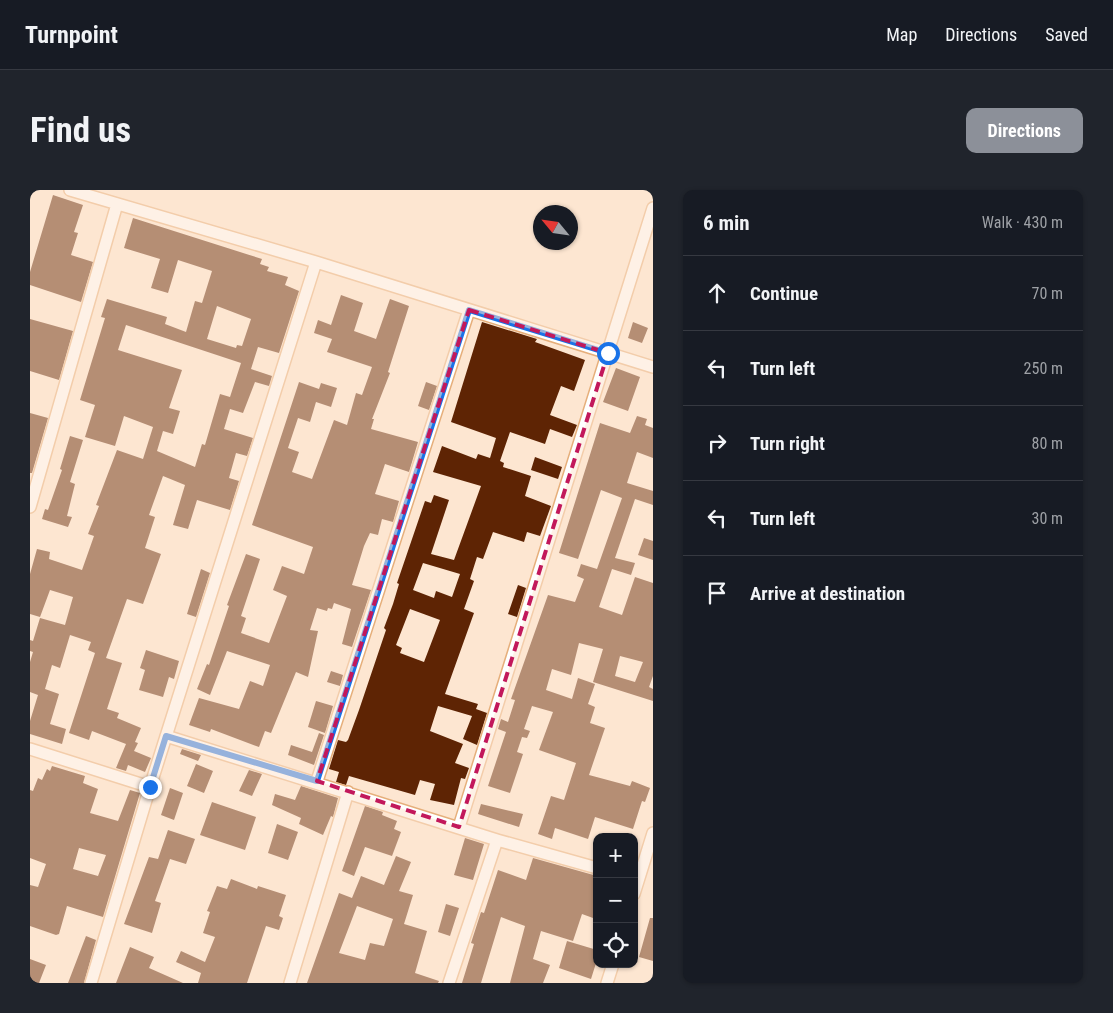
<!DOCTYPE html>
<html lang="en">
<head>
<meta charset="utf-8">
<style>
  :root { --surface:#171b24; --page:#20242c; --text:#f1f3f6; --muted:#9ea1a6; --line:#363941; --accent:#8c9099 }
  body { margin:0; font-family:"Roboto Condensed",sans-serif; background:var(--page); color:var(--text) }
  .controls { position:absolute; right:15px; bottom:15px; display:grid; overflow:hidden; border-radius:10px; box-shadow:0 1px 4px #0004 }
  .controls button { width:45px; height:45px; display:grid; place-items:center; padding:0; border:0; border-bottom:1px solid var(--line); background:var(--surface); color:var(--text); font:25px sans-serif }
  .compass { position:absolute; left:503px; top:15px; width:45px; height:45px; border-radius:50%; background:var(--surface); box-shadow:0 1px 4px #0004; rotate:299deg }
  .stop { position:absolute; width:15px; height:15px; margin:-11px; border:4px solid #1a73e8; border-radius:50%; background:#fff }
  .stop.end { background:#1a73e8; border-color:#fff; box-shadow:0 1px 5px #0008 }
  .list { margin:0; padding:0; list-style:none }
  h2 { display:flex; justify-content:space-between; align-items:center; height:65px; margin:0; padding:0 20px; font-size:21px }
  h2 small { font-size:16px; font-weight:400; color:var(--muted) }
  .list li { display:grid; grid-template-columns:32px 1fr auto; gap:15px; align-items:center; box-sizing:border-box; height:75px; padding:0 20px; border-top:1px solid var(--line) }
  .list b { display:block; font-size:19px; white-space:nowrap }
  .list em { font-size:16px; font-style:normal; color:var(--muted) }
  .icon { flex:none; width:28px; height:28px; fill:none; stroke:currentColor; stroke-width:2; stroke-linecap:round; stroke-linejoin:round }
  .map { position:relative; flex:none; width:623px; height:793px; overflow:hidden; border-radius:10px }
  header { display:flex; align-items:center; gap:30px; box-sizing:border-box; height:70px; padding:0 25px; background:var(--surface); border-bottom:1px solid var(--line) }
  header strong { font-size:24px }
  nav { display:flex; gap:28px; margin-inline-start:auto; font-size:18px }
  .intro { display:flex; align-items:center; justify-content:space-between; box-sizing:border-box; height:120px; padding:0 30px }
  h1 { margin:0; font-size:35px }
  .button { padding:12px 22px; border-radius:10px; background:var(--accent); color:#fff; font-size:18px; font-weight:700 }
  main { display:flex; gap:30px; padding:0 30px }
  aside { flex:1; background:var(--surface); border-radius:10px; box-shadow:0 1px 4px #0004 }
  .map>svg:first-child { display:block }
  .building { fill:#5e2404; fill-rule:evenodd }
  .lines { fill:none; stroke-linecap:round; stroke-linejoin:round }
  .street-casing { stroke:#e6af7b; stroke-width:14 }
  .street { stroke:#fff; stroke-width:11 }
  .route { stroke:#1a73e8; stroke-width:6 }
  .marked { fill:none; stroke:#c2185b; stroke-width:4; stroke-dasharray:10 6; stroke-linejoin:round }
</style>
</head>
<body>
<header>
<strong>Turnpoint</strong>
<nav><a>Map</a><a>Directions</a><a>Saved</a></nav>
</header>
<div class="intro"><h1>Find us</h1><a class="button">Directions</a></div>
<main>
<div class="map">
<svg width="623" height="793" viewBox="0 0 623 793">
  <rect width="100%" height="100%" fill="#fde6d1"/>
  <path class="building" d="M 23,5 L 53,15 L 44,42 L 48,43 L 41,65 L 63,72 L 51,112 L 0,95 L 0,82 Z
    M 103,28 L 232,69 L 230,74 L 239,77 L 237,81 L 258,87 L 255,95 L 269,101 L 249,163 L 228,157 L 221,179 L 242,186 L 239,196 L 225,192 L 213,223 L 200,219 L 194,239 L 223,248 L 217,266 L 206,263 L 199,288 L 209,291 L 200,320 L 167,310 L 158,339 L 143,335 L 155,295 L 133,286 L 119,325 L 125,327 L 115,358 L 131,364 L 113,414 L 97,409 L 76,468 L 92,473 L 77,519 L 89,523 L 87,528 L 111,538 L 105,552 L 108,553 L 104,561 L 121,568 L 115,582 L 98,575 L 96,581 L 86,578 L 96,554 L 62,541 L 59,550 L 39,543 L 65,463 L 58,460 L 61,452 L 40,445 L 30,478 L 22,475 L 15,499 L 29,504 L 20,534 L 36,539 L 32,554 L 0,544 L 0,531 L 8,505 L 0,502 L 0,472 L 3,462 L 0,461 L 0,450 L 3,451 L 10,428 L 35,435 L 43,407 L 20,400 L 10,427 L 0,424 L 0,384 L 7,359 L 20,362 L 19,369 L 52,380 L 64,346 L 58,344 L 69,316 L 66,315 L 87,260 L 113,269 L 123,237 L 94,226 L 85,256 L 55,247 L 65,215 L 50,210 L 75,128 L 71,127 L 77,109 L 137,127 L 135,134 L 156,142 L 165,111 L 172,113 L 182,81 L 148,70 L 138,103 L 121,98 L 130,69 L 94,58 ZM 187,116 L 221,129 L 212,156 L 207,155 L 206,158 L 177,149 ZM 96,135 L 211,173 L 200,207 L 190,204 L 175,255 L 172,254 L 165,277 L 127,261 L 133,241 L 143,244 L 150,221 L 139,218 L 152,180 L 88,160 Z
    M 311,105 L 333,113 L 324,141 L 346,149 L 360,109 L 379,116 L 358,182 L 360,183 L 342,229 L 344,229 L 341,239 L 388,252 L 379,282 L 355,274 L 345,304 L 369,311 L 363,332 L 352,329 L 348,345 L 340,343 L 334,356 L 322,395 L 341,400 L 322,457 L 312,454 L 321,419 L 304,413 L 302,419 L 298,418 L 297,421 L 287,418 L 280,440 L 288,441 L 278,487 L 266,482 L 241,543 L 235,541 L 229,557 L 181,539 L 180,542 L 159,535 L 169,508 L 209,519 L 220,491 L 233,496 L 240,475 L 197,461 L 180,505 L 167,499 L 177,474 L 179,475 L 199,416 L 197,415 L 216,364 L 230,369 L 211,426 L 216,428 L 211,443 L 239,453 L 257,406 L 243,400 L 252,376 L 274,384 L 283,357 L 222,335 L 269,192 L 289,199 L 291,193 L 307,198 L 301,217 L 286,212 L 280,232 L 268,228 L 258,258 L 269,262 L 262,282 L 282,289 L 304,230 L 317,235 L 326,203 L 332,205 L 342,177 L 297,162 L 302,149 L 284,143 L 288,130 L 301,135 Z
    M 0,129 L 43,141 L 29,190 L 0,181 Z
    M 452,132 L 507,149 L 505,152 L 555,170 L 544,201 L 531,196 L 520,225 L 547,235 L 542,247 L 520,239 L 515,254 L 480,242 L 470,271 L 474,273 L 473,277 L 501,286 L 495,306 L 521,316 L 510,346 L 497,342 L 494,352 L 463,342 L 453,369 L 447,367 L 440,389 L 444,391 L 434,419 L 444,423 L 415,504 L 448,514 L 446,519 L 457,523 L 447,555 L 433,549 L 442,526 L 408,516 L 400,541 L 433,554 L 425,573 L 439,578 L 435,589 L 431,588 L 424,615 L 400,610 L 405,594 L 390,590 L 385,605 L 319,586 L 316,595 L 306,592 L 309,582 L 299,579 L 308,550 L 316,552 L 318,550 L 329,520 L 356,440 L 354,438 L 363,414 L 369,394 L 367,393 L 395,311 L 401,313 L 404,305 L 419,310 L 401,364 L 424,370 L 451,296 L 403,282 L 412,256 L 446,269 L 448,264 L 460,268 L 466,248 L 421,232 ZM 393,373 L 430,384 L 422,407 L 406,401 L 404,408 L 383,400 ZM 380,419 L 410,430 L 394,472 L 370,463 L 372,458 L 366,455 Z
    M 603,132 L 618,138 L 612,153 L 598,148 Z
    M 586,178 L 610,187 L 598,221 L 573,212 Z
    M 396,192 L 407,196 L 399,220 L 388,216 Z
    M 0,223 L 18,228 L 2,283 L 0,283 Z
    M 607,226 L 617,229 L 615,235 L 623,238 L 623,268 L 607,262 L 597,293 L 623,301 L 623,315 L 605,309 L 585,368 L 605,373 L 601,385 L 582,379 L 569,417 L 592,425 L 605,387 L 623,393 L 623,486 L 619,497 L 623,499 L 623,511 L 563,492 L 573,459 L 549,453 L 541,485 L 522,479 L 516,500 L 542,509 L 548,488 L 565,494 L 558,514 L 565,517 L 560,533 L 575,538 L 559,585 L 600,596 L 602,591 L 620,598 L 615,612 L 612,611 L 603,639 L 565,627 L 558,649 L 525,638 L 522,649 L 508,644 L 521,606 L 534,610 L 546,573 L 509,560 L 523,522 L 502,516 L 494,539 L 500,541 L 497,548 L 492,547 L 487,562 L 493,564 L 480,603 L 458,596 L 476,542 L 468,539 L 471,529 L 478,532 L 485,510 L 481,509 L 518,405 L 545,412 L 554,389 L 547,386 L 551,374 L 567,379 L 592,308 L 571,300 L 548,369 L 529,363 L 570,233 L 600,243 ZM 590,466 L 613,472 L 605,492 L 585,486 Z
    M 40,246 L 53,250 L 40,292 L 45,294 L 37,326 L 42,327 L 38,337 L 12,329 L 15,319 L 18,320 L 32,280 L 30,279 Z
    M 505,267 L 532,277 L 528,289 L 501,280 Z
    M 614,348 L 623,351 L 623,370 L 608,365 Z
    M 171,379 L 180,383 L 166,427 L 157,424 Z
    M 488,395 L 496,398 L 487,427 L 478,424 Z
    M 116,460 L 149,471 L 144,489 L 139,487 L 133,507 L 109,500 L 115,480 L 110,478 Z
    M 301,481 L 313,485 L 310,496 L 297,492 Z
    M 286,511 L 303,516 L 295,543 L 278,537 Z
    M 289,543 L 294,545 L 284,575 L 258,565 L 261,555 L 282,562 Z
    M 152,559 L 171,565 L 168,571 L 150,564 Z
    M 166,574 L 183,581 L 174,603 L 157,596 Z
    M 22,576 L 55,586 L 53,593 L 68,599 L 60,623 L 88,631 L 100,600 L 110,603 L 73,727 L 37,716 L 29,744 L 26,745 L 0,736 L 0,695 L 8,697 L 16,674 L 0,668 L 0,600 L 3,601 L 8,588 L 12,590 L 17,579 L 20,581 ZM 49,658 L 76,665 L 68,686 L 43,679 Z
    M 219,580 L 232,584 L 222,606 L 209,601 Z
    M 271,596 L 308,608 L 303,627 L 301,626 L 293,645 L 269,634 L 271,628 L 242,615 L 245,604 L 265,610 Z
    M 140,598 L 153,603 L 144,630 L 131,625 Z
    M 182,612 L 226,627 L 215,660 L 170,645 Z
    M 451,614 L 493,624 L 489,637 L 448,624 Z
    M 335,616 L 353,622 L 352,625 L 367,631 L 364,639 L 371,642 L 362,666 L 335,657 L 324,686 L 312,681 Z
    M 247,634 L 268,642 L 258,670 L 238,663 Z
    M 138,640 L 165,649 L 156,674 L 140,669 L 125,711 L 131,713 L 122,743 L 94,734 L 119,667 L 128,669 Z
    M 435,648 L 454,654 L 443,690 L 424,685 Z
    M 366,666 L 381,672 L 369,701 L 383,705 L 374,734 L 397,741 L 385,783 L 409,791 L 408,793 L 277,793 L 309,703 L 322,708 L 331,686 L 354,695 ZM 327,716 L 363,729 L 354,756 L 340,753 L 335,770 L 309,763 Z
    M 503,668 L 567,686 L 567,716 L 563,728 L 552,724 L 543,751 L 511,741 L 503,769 L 520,775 L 513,793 L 480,793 L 495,736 L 471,727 L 451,793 L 432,793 L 444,754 L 441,753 L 451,722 L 454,723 L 468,680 L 496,690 Z
    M 201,689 L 227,699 L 228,696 L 256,705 L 249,726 L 253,728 L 249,740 L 236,736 L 217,793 L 168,793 L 171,783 L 146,772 L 151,761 L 175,772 L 185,747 L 173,743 L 180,722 L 177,721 L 187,696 L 197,699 Z
    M 416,714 L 429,718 L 420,746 L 408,742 Z
    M 620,728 L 623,728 L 623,771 L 609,767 Z
    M 56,746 L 66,750 L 54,793 L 38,793 Z
    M 537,751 L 567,760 L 567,770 L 561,789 L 529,778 Z
    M 100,757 L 124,767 L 119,778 L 153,793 L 86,793 Z
    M 0,769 L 16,775 L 9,793 L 0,793 Z"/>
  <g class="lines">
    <g class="street-casing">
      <path id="street" d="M 40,0 L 286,72 L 623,177
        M 0,317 L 87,14
        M 136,546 L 467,650 L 567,678
        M 0,559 L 120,597
        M 287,591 L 439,120
        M 429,637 L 623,18
        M 604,704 L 623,643
        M 61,793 L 120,597 L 286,72
        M 260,793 L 318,602
        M 419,793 L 467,650
        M 577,793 L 583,774"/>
    </g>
    <use href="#street" class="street"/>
  </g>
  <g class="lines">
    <path class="route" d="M 120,597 L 136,546 L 287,591 L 439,120 L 578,163"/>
  </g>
  <path d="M0 0H623V793H0ZM 439,120 L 578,163 L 429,637 L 287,591 Z" fill="#fde6d1" fill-opacity=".55" fill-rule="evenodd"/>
  <path class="marked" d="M 439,120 L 578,163 L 429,637 L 287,591 Z"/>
</svg>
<div class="controls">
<button>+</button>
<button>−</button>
<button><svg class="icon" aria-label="locate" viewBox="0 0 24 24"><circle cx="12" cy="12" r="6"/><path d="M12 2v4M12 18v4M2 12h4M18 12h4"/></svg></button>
</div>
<svg class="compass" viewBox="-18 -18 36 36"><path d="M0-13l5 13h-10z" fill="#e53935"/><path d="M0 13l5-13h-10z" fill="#9ea1a6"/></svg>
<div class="stop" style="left:578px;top:163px"></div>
<div class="stop end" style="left:120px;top:597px"></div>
</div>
<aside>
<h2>6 min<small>Walk · 430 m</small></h2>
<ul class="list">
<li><svg class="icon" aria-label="ahead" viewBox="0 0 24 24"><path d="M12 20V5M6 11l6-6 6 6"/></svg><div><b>Continue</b></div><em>70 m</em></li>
<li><svg class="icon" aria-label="left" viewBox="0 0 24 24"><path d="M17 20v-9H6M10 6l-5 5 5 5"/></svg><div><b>Turn left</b></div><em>250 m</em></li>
<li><svg class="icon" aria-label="right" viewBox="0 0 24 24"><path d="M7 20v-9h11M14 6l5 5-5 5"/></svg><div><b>Turn right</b></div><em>80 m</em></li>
<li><svg class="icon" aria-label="left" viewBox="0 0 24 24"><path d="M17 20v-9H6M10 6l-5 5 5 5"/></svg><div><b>Turn left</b></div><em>30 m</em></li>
<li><svg class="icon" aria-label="arrive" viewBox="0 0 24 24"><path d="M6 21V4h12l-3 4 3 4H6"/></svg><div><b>Arrive at destination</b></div></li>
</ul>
</aside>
</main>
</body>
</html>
